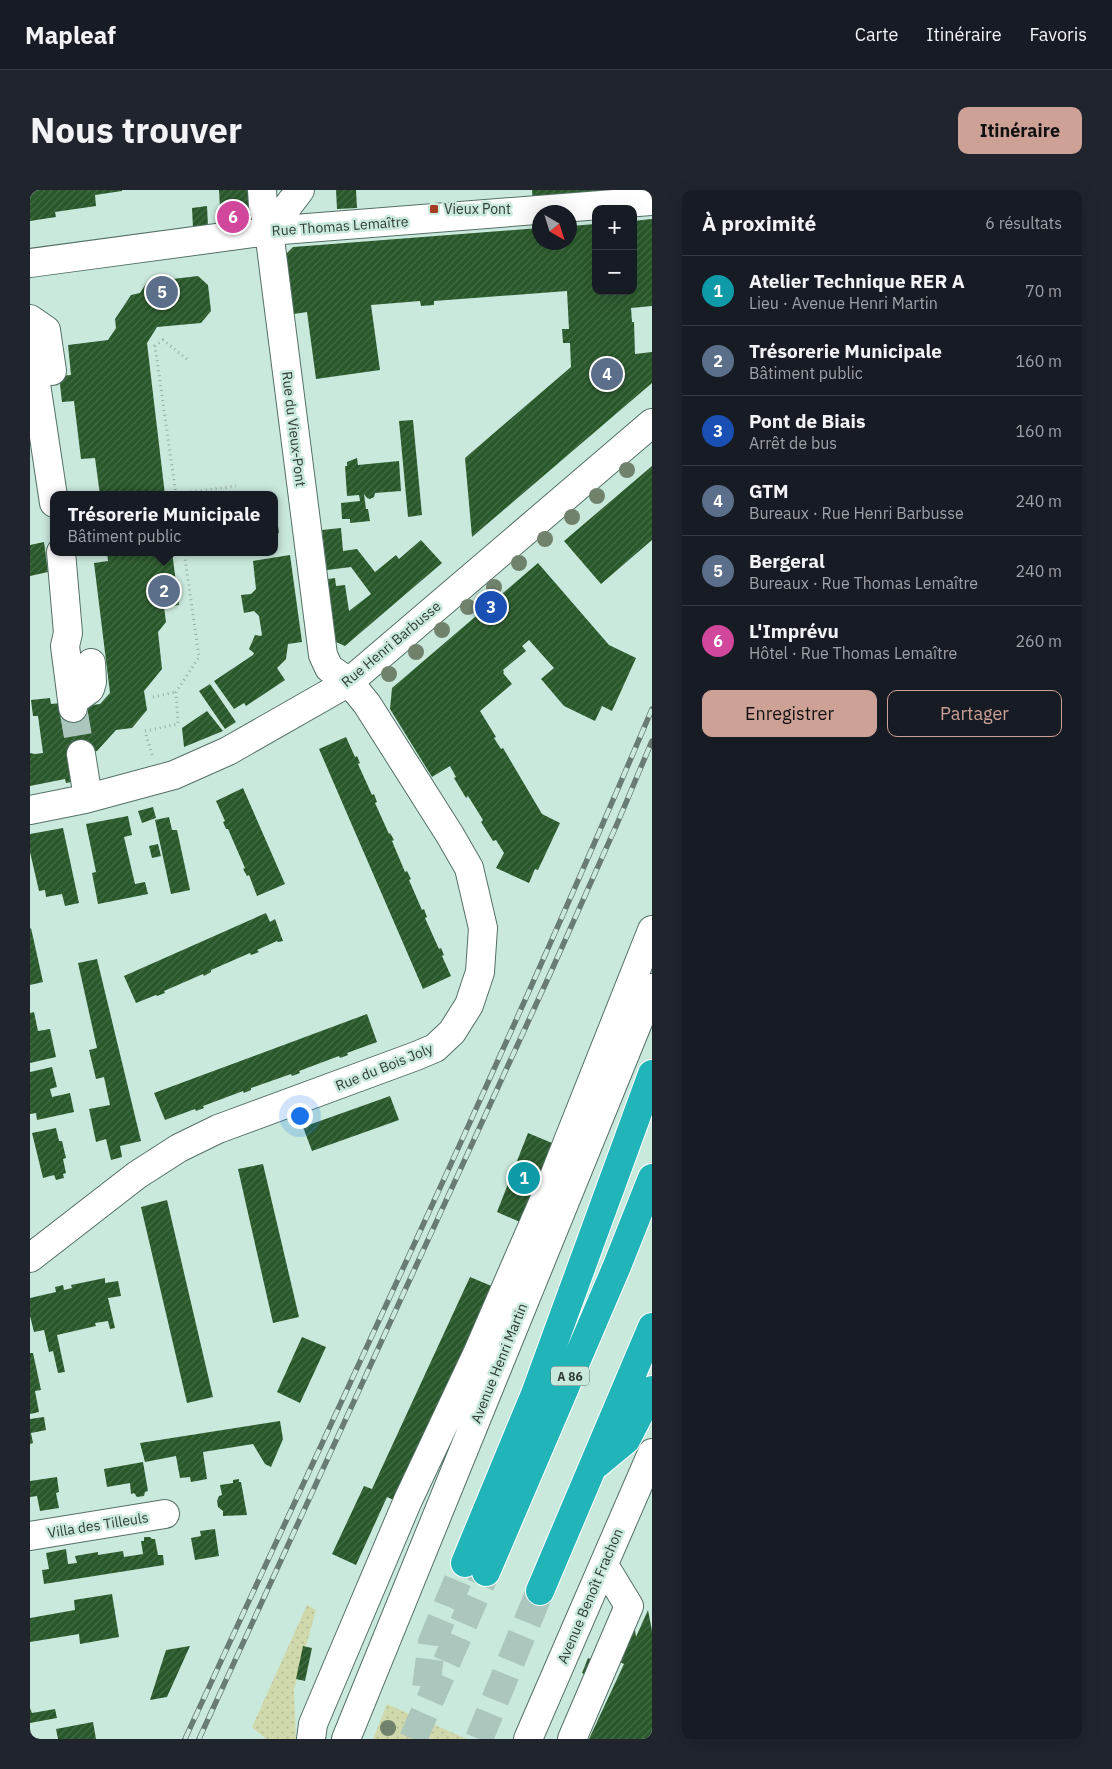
<!DOCTYPE html>
<html lang="fr">
<head>
<meta charset="utf-8">
<style>
  :root { --surface:#171b24; --page:#20242c; --text:#f1f3f6; --muted:#9ea1a6; --line:#363941; --accent:#cea196 }
  body { margin:0; font-family:"IBM Plex Sans",sans-serif; background:var(--page); color:var(--text) }
  .controls { position:absolute; right:15px; top:15px; display:grid; overflow:hidden; border-radius:10px; box-shadow:0 5px 20px #0002 }
  .controls button { width:45px; height:45px; display:grid; place-items:center; padding:0; border:0; border-bottom:1px solid var(--line); background:var(--surface); color:var(--text); font:25px sans-serif }
  .compass { position:absolute; left:502px; top:15px; width:45px; height:45px; border-radius:50%; background:var(--surface); box-shadow:0 5px 20px #0002; rotate:141deg }
  .you { position:absolute; left:269px; top:925px; width:18px; height:18px; margin:-12px; border:4px solid #fff; border-radius:50%; background:#1a73e8; box-shadow:0 0 0 8px #1a73e833 }
  .badge { display:grid; place-items:center; width:32px; height:32px; border-radius:50%; background:var(--accent); color:#fff; font-size:16px; font-weight:700 }
  .pin { position:absolute; translate:-50% -50%; border:2px solid #fff; box-shadow:0 1px 5px #0006 }
  .popup { position:absolute; left:20px; top:301px; width:228px; height:65px; box-sizing:border-box; display:grid; place-content:center; border-radius:10px; background:var(--surface); filter:drop-shadow(0 1px 4px #0005); font-size:16px; white-space:nowrap; color:var(--muted) }
  .popup b { font-size:19px; color:var(--text) }
  .popup::after { content:''; position:absolute; left:50%; top:100%; margin-left:-10px; border:10px solid transparent; border-top-color:var(--surface) }
  .list { margin:0; padding:0; list-style:none }
  h2 { display:flex; justify-content:space-between; align-items:center; height:65px; margin:0; padding:0 20px; font-size:21px }
  h2 small { font-size:16px; font-weight:400; color:var(--muted) }
  .list li { display:grid; grid-template-columns:32px 1fr auto; gap:15px; align-items:center; box-sizing:border-box; height:70px; padding:0 20px; border-top:1px solid var(--line) }
  .list b { display:block; font-size:19px; white-space:nowrap }
  .list p { margin:0; font-size:16px; white-space:nowrap; color:var(--muted) }
  .list em { font-size:16px; font-style:normal; color:var(--muted) }
  .actions { display:flex; gap:10px; padding:15px 20px }
  .actions a { flex:1; padding:11px 0; border:1px solid var(--accent); border-radius:10px; text-align:center; font-size:18px; color:var(--accent) }
  .actions .main { background:var(--accent); color:#111 }
  .map { position:relative; flex:none; width:622px; height:1549px; overflow:hidden; border-radius:10px }
  header { display:flex; align-items:center; gap:30px; box-sizing:border-box; height:70px; padding:0 25px; background:var(--surface); border-bottom:1px solid var(--line) }
  header strong { font-size:24px }
  nav { display:flex; gap:28px; margin-inline-start:auto; font-size:18px }
  .intro { display:flex; align-items:center; justify-content:space-between; box-sizing:border-box; height:120px; padding:0 30px }
  h1 { margin:0; font-size:35px }
  .button { padding:12px 22px; border-radius:10px; background:var(--accent); color:#111; font-size:18px; font-weight:700 }
  main { display:flex; gap:30px; padding:0 30px }
  aside { flex:1; background:var(--surface); border-radius:10px; box-shadow:0 5px 20px #0002 }
  .map>svg:first-child { display:block }
  .green { fill:url(#green-dots) }
  .building { fill:url(#building-hatch) }
  .lines { fill:none; stroke-linecap:round; stroke-linejoin:round }
  .minor-tunnel { stroke:#abc6bc; stroke-width:28; stroke-dasharray:28 14; stroke-linecap:butt }
  .highway-tunnel { stroke:#abc6bc; stroke-width:28; stroke-dasharray:28 14; stroke-linecap:butt }
  .minor-casing { stroke:#547066; stroke-width:30 }
  .highway-casing { stroke:#fff; stroke-width:30 }
  .path { stroke:#95aea4; stroke-width:3; stroke-dasharray:1 4; stroke-linecap:butt }
  .minor { stroke:#fff; stroke-width:28 }
  .highway { stroke:#21b4b9; stroke-width:28 }
  .rail-casing { stroke:#687b74; stroke-width:5.5 }
  .rail { stroke:#cae9dd; stroke-width:4; stroke-dasharray:11; stroke-linecap:butt }
  .tree { fill:#71826c }
  .poi-dot { fill:#a43c20; stroke:#cae9dd; stroke-width:2 }
  .labels { text-anchor:middle; dominant-baseline:central; stroke-width:5; stroke-linejoin:round; paint-order:stroke }
  .shield { fill:#cae9dd; stroke:#5e7069; stroke-width:1 }
  .shield-label { font-size:12px; font-weight:bold; fill:#303c37 }
  .poi-label { font-size:14px; fill:#303c37; stroke:#cae9dd; text-anchor:start }
  .street-label { font-size:14px; fill:#303c37; stroke:#cae9dd }
</style>
</head>
<body>
<header>
<strong>Mapleaf</strong>
<nav><a>Carte</a><a>Itinéraire</a><a>Favoris</a></nav>
</header>
<div class="intro"><h1>Nous trouver</h1><a class="button">Itinéraire</a></div>
<main>
<div class="map">
<svg width="622" height="1549" viewBox="0 0 622 1549">
  <defs>
    <pattern id="green-dots" width="8" height="8" patternUnits="userSpaceOnUse" patternTransform="scale(1.25)"><rect width="8" height="8" fill="#d0d9ab"/><path d="M2 2h.1M6 6h.1" fill="none" stroke="#b3bb94" stroke-width="1.8" stroke-linecap="round"/></pattern>
    <pattern id="building-hatch" width="6" height="6" patternUnits="userSpaceOnUse" patternTransform="scale(1.25)"><rect width="6" height="6" fill="#29582a"/><path d="M-1 1l2-2M0 6l6-6M5 7l2-2" fill="none" stroke="#476e49"/></pattern>
  </defs>
  <rect width="100%" height="100%" fill="#cae9dd"/>
  <path class="green" d="M 277,1415 L 286,1420 L 264,1499 L 266,1549 L 236,1549 L 222,1537 Z
    M 357,1514 L 437,1549 L 343,1549 Z"/>
  <path class="building" d="M 0,0 L 92,0 L 92,1 L 65,5 L 66,16 L 25,22 L 26,27 L 0,31 Z
    M 189,0 L 222,0 L 223,24 L 216,32 L 191,35 Z
    M 306,0 L 326,0 L 327,18 L 307,19 Z
    M 502,0 L 596,0 L 503,11 Z
    M 177,16 L 178,36 L 163,38 L 162,18 Z
    M 622,29 L 622,116 L 601,118 L 602,132 L 604,132 L 605,164 L 622,162 L 622,193 L 442,347 L 435,268 L 541,177 L 540,153 L 533,153 L 532,139 L 539,139 L 537,101 L 404,111 L 404,115 L 391,116 L 390,111 L 341,115 L 350,180 L 286,189 L 277,122 L 264,124 L 256,64 L 263,57 L 509,38 L 509,52 L 540,52 L 540,36 L 566,34 L 566,101 L 603,101 L 603,31 Z
    M 168,86 L 178,95 L 181,121 L 171,133 L 127,137 L 117,153 L 135,305 L 70,305 L 65,268 L 51,269 L 44,211 L 32,212 L 29,186 L 41,185 L 38,155 L 78,150 L 86,138 L 85,129 L 101,105 L 110,103 L 117,92 Z
    M 383,230 L 392,325 L 378,327 L 369,231 Z
    M 327,268 L 328,275 L 369,271 L 371,301 L 345,303 L 344,307 L 340,309 L 337,308 L 334,304 L 336,319 L 338,319 L 340,331 L 320,333 L 320,329 L 312,329 L 311,313 L 330,311 L 329,305 L 317,306 L 315,276 L 317,276 L 317,272 Z
    M 622,276 L 622,350 L 571,394 L 534,351 Z
    M 244,329 L 247,329 L 249,343 L 244,344 Z
    M 311,338 L 313,361 L 327,359 L 345,382 L 366,365 L 369,369 L 391,350 L 412,373 L 315,456 L 306,452 L 298,389 L 305,388 L 306,396 L 315,395 L 319,421 L 341,404 L 321,377 L 297,380 L 292,340 Z
    M 14,352 L 18,382 L 0,386 L 0,355 Z
    M 77,362 L 142,362 L 149,415 L 134,417 L 136,432 L 128,442 L 132,479 L 114,501 L 117,520 L 102,538 L 86,540 L 67,561 L 38,566 L 42,592 L 36,593 L 35,589 L 0,596 L 0,563 L 5,564 L 13,563 L 8,526 L 3,526 L 1,510 L 20,508 L 21,514 L 31,513 L 32,519 L 70,514 L 80,503 L 64,373 L 78,371 Z
    M 260,365 L 272,452 L 258,454 L 256,469 L 247,478 L 255,490 L 216,516 L 214,513 L 204,519 L 184,491 L 223,465 L 224,463 L 219,459 L 225,445 L 231,446 L 232,445 L 229,426 L 224,421 L 214,423 L 211,405 L 221,404 L 226,399 L 223,371 Z
    M 508,373 L 579,455 L 606,468 L 582,521 L 572,516 L 565,531 L 534,516 L 511,489 L 524,478 L 499,450 L 492,456 L 496,461 L 473,480 L 474,482 L 473,483 L 482,494 L 450,521 L 466,547 L 464,548 L 471,559 L 473,558 L 512,624 L 530,633 L 508,680 L 505,679 L 499,693 L 466,678 L 474,663 L 466,650 L 463,651 L 451,632 L 453,630 L 438,606 L 436,608 L 424,588 L 426,587 L 420,576 L 402,587 L 360,519 L 362,498 Z
    M 180,494 L 206,532 L 195,539 L 169,501 Z
    M 177,521 L 193,541 L 154,557 L 152,538 Z
    M 316,547 L 325,567 L 327,566 L 330,573 L 328,574 L 342,605 L 344,604 L 347,612 L 345,613 L 359,644 L 360,643 L 364,650 L 362,651 L 375,682 L 377,681 L 381,689 L 379,690 L 392,720 L 394,719 L 397,727 L 395,728 L 409,759 L 411,758 L 414,765 L 412,766 L 421,786 L 393,799 L 289,559 Z
    M 213,598 L 255,694 L 227,706 L 219,685 L 217,686 L 213,679 L 215,678 L 198,639 L 196,639 L 193,632 L 195,631 L 186,611 Z
    M 123,617 L 126,628 L 112,633 L 108,621 Z
    M 98,626 L 102,645 L 94,647 L 105,694 L 115,692 L 118,704 L 68,714 L 62,683 L 66,682 L 56,634 Z
    M 139,627 L 142,640 L 147,640 L 160,700 L 141,704 L 125,630 Z
    M 33,638 L 49,713 L 35,716 L 32,704 L 16,707 L 15,700 L 9,701 L 0,662 L 0,644 Z
    M 128,654 L 131,666 L 122,668 L 119,656 Z
    M 236,723 L 240,732 L 245,729 L 253,751 L 248,752 L 247,751 L 227,760 L 229,762 L 221,765 L 220,763 L 181,780 L 181,782 L 174,786 L 173,784 L 134,801 L 135,803 L 127,806 L 126,805 L 106,813 L 94,786 Z
    M 1,738 L 13,792 L 0,795 L 0,739 Z
    M 67,769 L 111,951 L 90,956 L 92,967 L 81,970 L 76,949 L 66,952 L 59,919 L 80,915 L 74,887 L 66,889 L 59,860 L 67,858 L 48,773 Z
    M 4,822 L 8,841 L 20,839 L 26,867 L 0,873 L 0,823 Z
    M 337,824 L 347,852 L 317,863 L 318,865 L 310,868 L 309,866 L 269,881 L 270,883 L 262,886 L 261,884 L 221,898 L 221,900 L 214,903 L 213,901 L 173,916 L 174,918 L 166,921 L 165,919 L 135,930 L 124,903 Z
    M 22,877 L 27,897 L 20,899 L 22,907 L 40,903 L 44,922 L 7,930 L 6,923 L 0,924 L 0,882 Z
    M 360,906 L 369,930 L 282,961 L 273,937 Z
    M 26,938 L 29,951 L 32,951 L 36,968 L 33,969 L 36,983 L 33,984 L 34,988 L 26,990 L 24,985 L 13,988 L 2,943 Z
    M 498,943 L 522,953 L 490,1032 L 467,1022 Z
    M 233,974 L 269,1127 L 243,1133 L 208,979 Z
    M 137,1010 L 183,1207 L 157,1213 L 111,1017 Z
    M 440,1087 L 464,1097 L 366,1311 L 357,1307 L 326,1375 L 302,1364 L 334,1296 L 342,1299 Z
    M 75,1088 L 75,1093 L 88,1091 L 91,1106 L 78,1108 L 85,1138 L 80,1139 L 78,1131 L 65,1133 L 66,1136 L 27,1145 L 35,1182 L 28,1183 L 23,1161 L 19,1162 L 14,1140 L 4,1142 L 0,1126 L 0,1108 L 26,1102 L 25,1097 L 33,1095 L 34,1100 L 42,1098 L 41,1095 Z
    M 272,1147 L 296,1157 L 270,1213 L 247,1202 Z
    M 0,1163 L 3,1163 L 11,1200 L 5,1201 L 9,1222 L 0,1224 Z
    M 14,1227 L 16,1240 L 1,1243 L 3,1253 L 0,1254 L 0,1229 Z
    M 250,1231 L 253,1249 L 241,1277 L 235,1274 L 223,1254 L 173,1262 L 177,1289 L 161,1292 L 160,1287 L 150,1288 L 146,1266 L 115,1272 L 110,1253 Z
    M 113,1272 L 118,1301 L 115,1302 L 114,1306 L 107,1307 L 104,1303 L 101,1304 L 100,1293 L 77,1297 L 74,1279 Z
    M 27,1287 L 29,1302 L 26,1303 L 29,1318 L 10,1321 L 7,1306 L 0,1307 L 0,1291 Z
    M 209,1289 L 209,1292 L 211,1292 L 217,1325 L 193,1326 L 193,1321 L 188,1317 L 187,1311 L 189,1306 L 192,1305 L 190,1295 L 203,1293 L 203,1290 Z
    M 185,1339 L 189,1366 L 165,1370 L 161,1348 L 171,1346 L 170,1341 Z
    M 114,1347 L 120,1347 L 122,1349 L 125,1349 L 128,1365 L 133,1365 L 134,1375 L 14,1394 L 12,1380 L 19,1379 L 16,1363 L 36,1359 L 38,1374 L 47,1373 L 45,1366 L 68,1362 L 68,1365 L 93,1361 L 94,1367 L 113,1364 L 111,1351 L 114,1351 Z
    M 82,1404 L 89,1447 L 50,1454 L 49,1444 L 0,1452 L 0,1428 L 45,1420 L 44,1410 Z
    M 618,1420 L 622,1441 L 622,1549 L 559,1549 L 594,1474 L 581,1468 L 604,1433 L 606,1447 Z
    M 160,1456 L 137,1507 L 120,1510 L 136,1460 Z
    M 273,1456 L 282,1458 L 275,1491 L 266,1489 Z
    M 558,1468 L 565,1471 L 558,1486 L 552,1483 Z
    M 0,1518 L 2,1523 L 25,1519 L 27,1528 L 0,1533 Z
    M 63,1532 L 66,1549 L 28,1549 L 26,1539 Z"/>
  <g class="lines">
    <path class="minor-tunnel" d="M 43,518 L 51,564"/>
    <path class="highway-tunnel" d="M 396,1497 L 402,1452 L 435,1373
      M 383,1549 L 456,1382
      M 449,1549 L 510,1401"/>
    <g class="minor-casing">
      <path id="minor" d="M 239,41 L 270,0
        M 0,73 L 239,41 L 622,11
        M 0,129 L 16,140 L 22,181
        M 0,154 L 24,313
        M 31,362 L 38,443 L 35,456 L 43,518
        M 42,509 L 49,507 L 60,499 L 62,492 L 61,473
        M 51,564 L 58,608
        M 0,620 L 55,609 L 144,585 L 198,561 L 319,492 L 622,233
        M 0,1068 L 107,985 L 149,958 L 188,939 L 386,866 L 405,858 L 422,842 L 439,815 L 450,782 L 453,738 L 439,678 L 420,645 L 337,514 L 319,492 L 299,478 L 293,465 L 239,41 L 233,16 L 232,0
        M 0,1346 L 135,1324
        M 281,1549 L 283,1534 L 378,1310 L 447,1164 L 521,994 L 622,740
        M 316,1549 L 622,798
        M 498,1549 L 622,1263
        M 542,1549 L 599,1416 L 574,1375"/>
    </g>
    <g class="highway-casing">
      <path id="highway" d="M 567,1274 L 596,1250 L 622,1200
        M 435,1373 L 505,1204 L 622,884
        M 456,1382 L 587,1076 L 622,988
        M 510,1401 L 622,1137"/>
    </g>
    <path class="path" d="M 146,304 L 206,296
      M 146,305 L 125,156 L 133,150 L 158,170
      M 123,507 L 146,502
      M 122,565 L 115,541 L 148,534 L 146,502 L 169,467 L 154,362"/>
    <use href="#minor" class="minor"/>
    <use href="#highway" class="highway"/>
    <g class="rail-casing">
      <path id="rail" d="M 155,1549 C 313,1207 475,866 622,519
        M 169,1549 L 520,784 L 587,634 L 622,551"/>
    </g>
    <use href="#rail" class="rail"/>
  </g>
  <g class="tree">
    <circle cx="597" cy="280" r="8"/>
    <circle cx="567" cy="306" r="8"/>
    <circle cx="542" cy="327" r="8"/>
    <circle cx="515" cy="349" r="8"/>
    <circle cx="489" cy="373" r="8"/>
    <circle cx="464" cy="397" r="8"/>
    <circle cx="438" cy="417" r="8"/>
    <circle cx="412" cy="440" r="8"/>
    <circle cx="386" cy="462" r="8"/>
    <circle cx="359" cy="484" r="8"/>
    <circle cx="358" cy="1538" r="8"/>
  </g>
  <rect class="poi-dot" x="399" y="14" width="10" height="10" rx="2.5"/>
  <g class="labels">
    <rect class="shield" x="521" y="1176.5" width="38" height="19" rx="4"/>
    <g class="shield-label">
      <text x="540" y="1186">A 86</text>
    </g>
    <g class="poi-label">
      <text x="414" y="19">Vieux Pont</text>
    </g>
    <g class="street-label">
      <text transform="translate(310 36) rotate(-4)">Rue Thomas Lemaître</text>
      <text transform="translate(264 239) rotate(83)">Rue du Vieux-Pont</text>
      <text transform="translate(361 454) rotate(-40)">Rue Henri Barbusse</text>
      <text transform="translate(354 877) rotate(-22)">Rue du Bois Joly</text>
      <text transform="translate(469 1173) rotate(-68)">Avenue Henri Martin</text>
      <text transform="translate(68 1335) rotate(-9)">Villa des Tilleuls</text>
      <text transform="translate(560 1406) rotate(-67)">Avenue Benoît Frachon</text>
    </g>
  </g>
</svg>
<div class="controls">
<button>+</button>
<button>−</button>
</div>
<svg class="compass" viewBox="-18 -18 36 36"><path d="M0-13l5 13h-10z" fill="#e53935"/><path d="M0 13l5-13h-10z" fill="#9ea1a6"/></svg>
<div class="you"></div>
<div class="pin badge" style="left:494px;top:988px;background:#0f9aa8">1</div>
<div class="pin badge" style="left:134px;top:401px;background:#5c6f8a">2</div>
<div class="popup"><b>Trésorerie Municipale</b>Bâtiment public</div>
<div class="pin badge" style="left:461px;top:417px;background:#1a4fb4">3</div>
<div class="pin badge" style="left:577px;top:184px;background:#5c6f8a">4</div>
<div class="pin badge" style="left:132px;top:102px;background:#5c6f8a">5</div>
<div class="pin badge" style="left:203px;top:27px;background:#d1479c">6</div>
</div>
<aside>
<h2>À proximité<small>6 résultats</small></h2>
<ul class="list">
<li><span class="badge" style="background:#0f9aa8">1</span><div><b>Atelier Technique RER A</b><p>Lieu · Avenue Henri Martin</p></div><em>70 m</em></li>
<li><span class="badge" style="background:#5c6f8a">2</span><div><b>Trésorerie Municipale</b><p>Bâtiment public</p></div><em>160 m</em></li>
<li><span class="badge" style="background:#1a4fb4">3</span><div><b>Pont de Biais</b><p>Arrêt de bus</p></div><em>160 m</em></li>
<li><span class="badge" style="background:#5c6f8a">4</span><div><b>GTM</b><p>Bureaux · Rue Henri Barbusse</p></div><em>240 m</em></li>
<li><span class="badge" style="background:#5c6f8a">5</span><div><b>Bergeral</b><p>Bureaux · Rue Thomas Lemaître</p></div><em>240 m</em></li>
<li><span class="badge" style="background:#d1479c">6</span><div><b>L'Imprévu</b><p>Hôtel · Rue Thomas Lemaître</p></div><em>260 m</em></li>
</ul>
<div class="actions"><a class="main">Enregistrer</a><a>Partager</a></div>
</aside>
</main>
</body>
</html>
